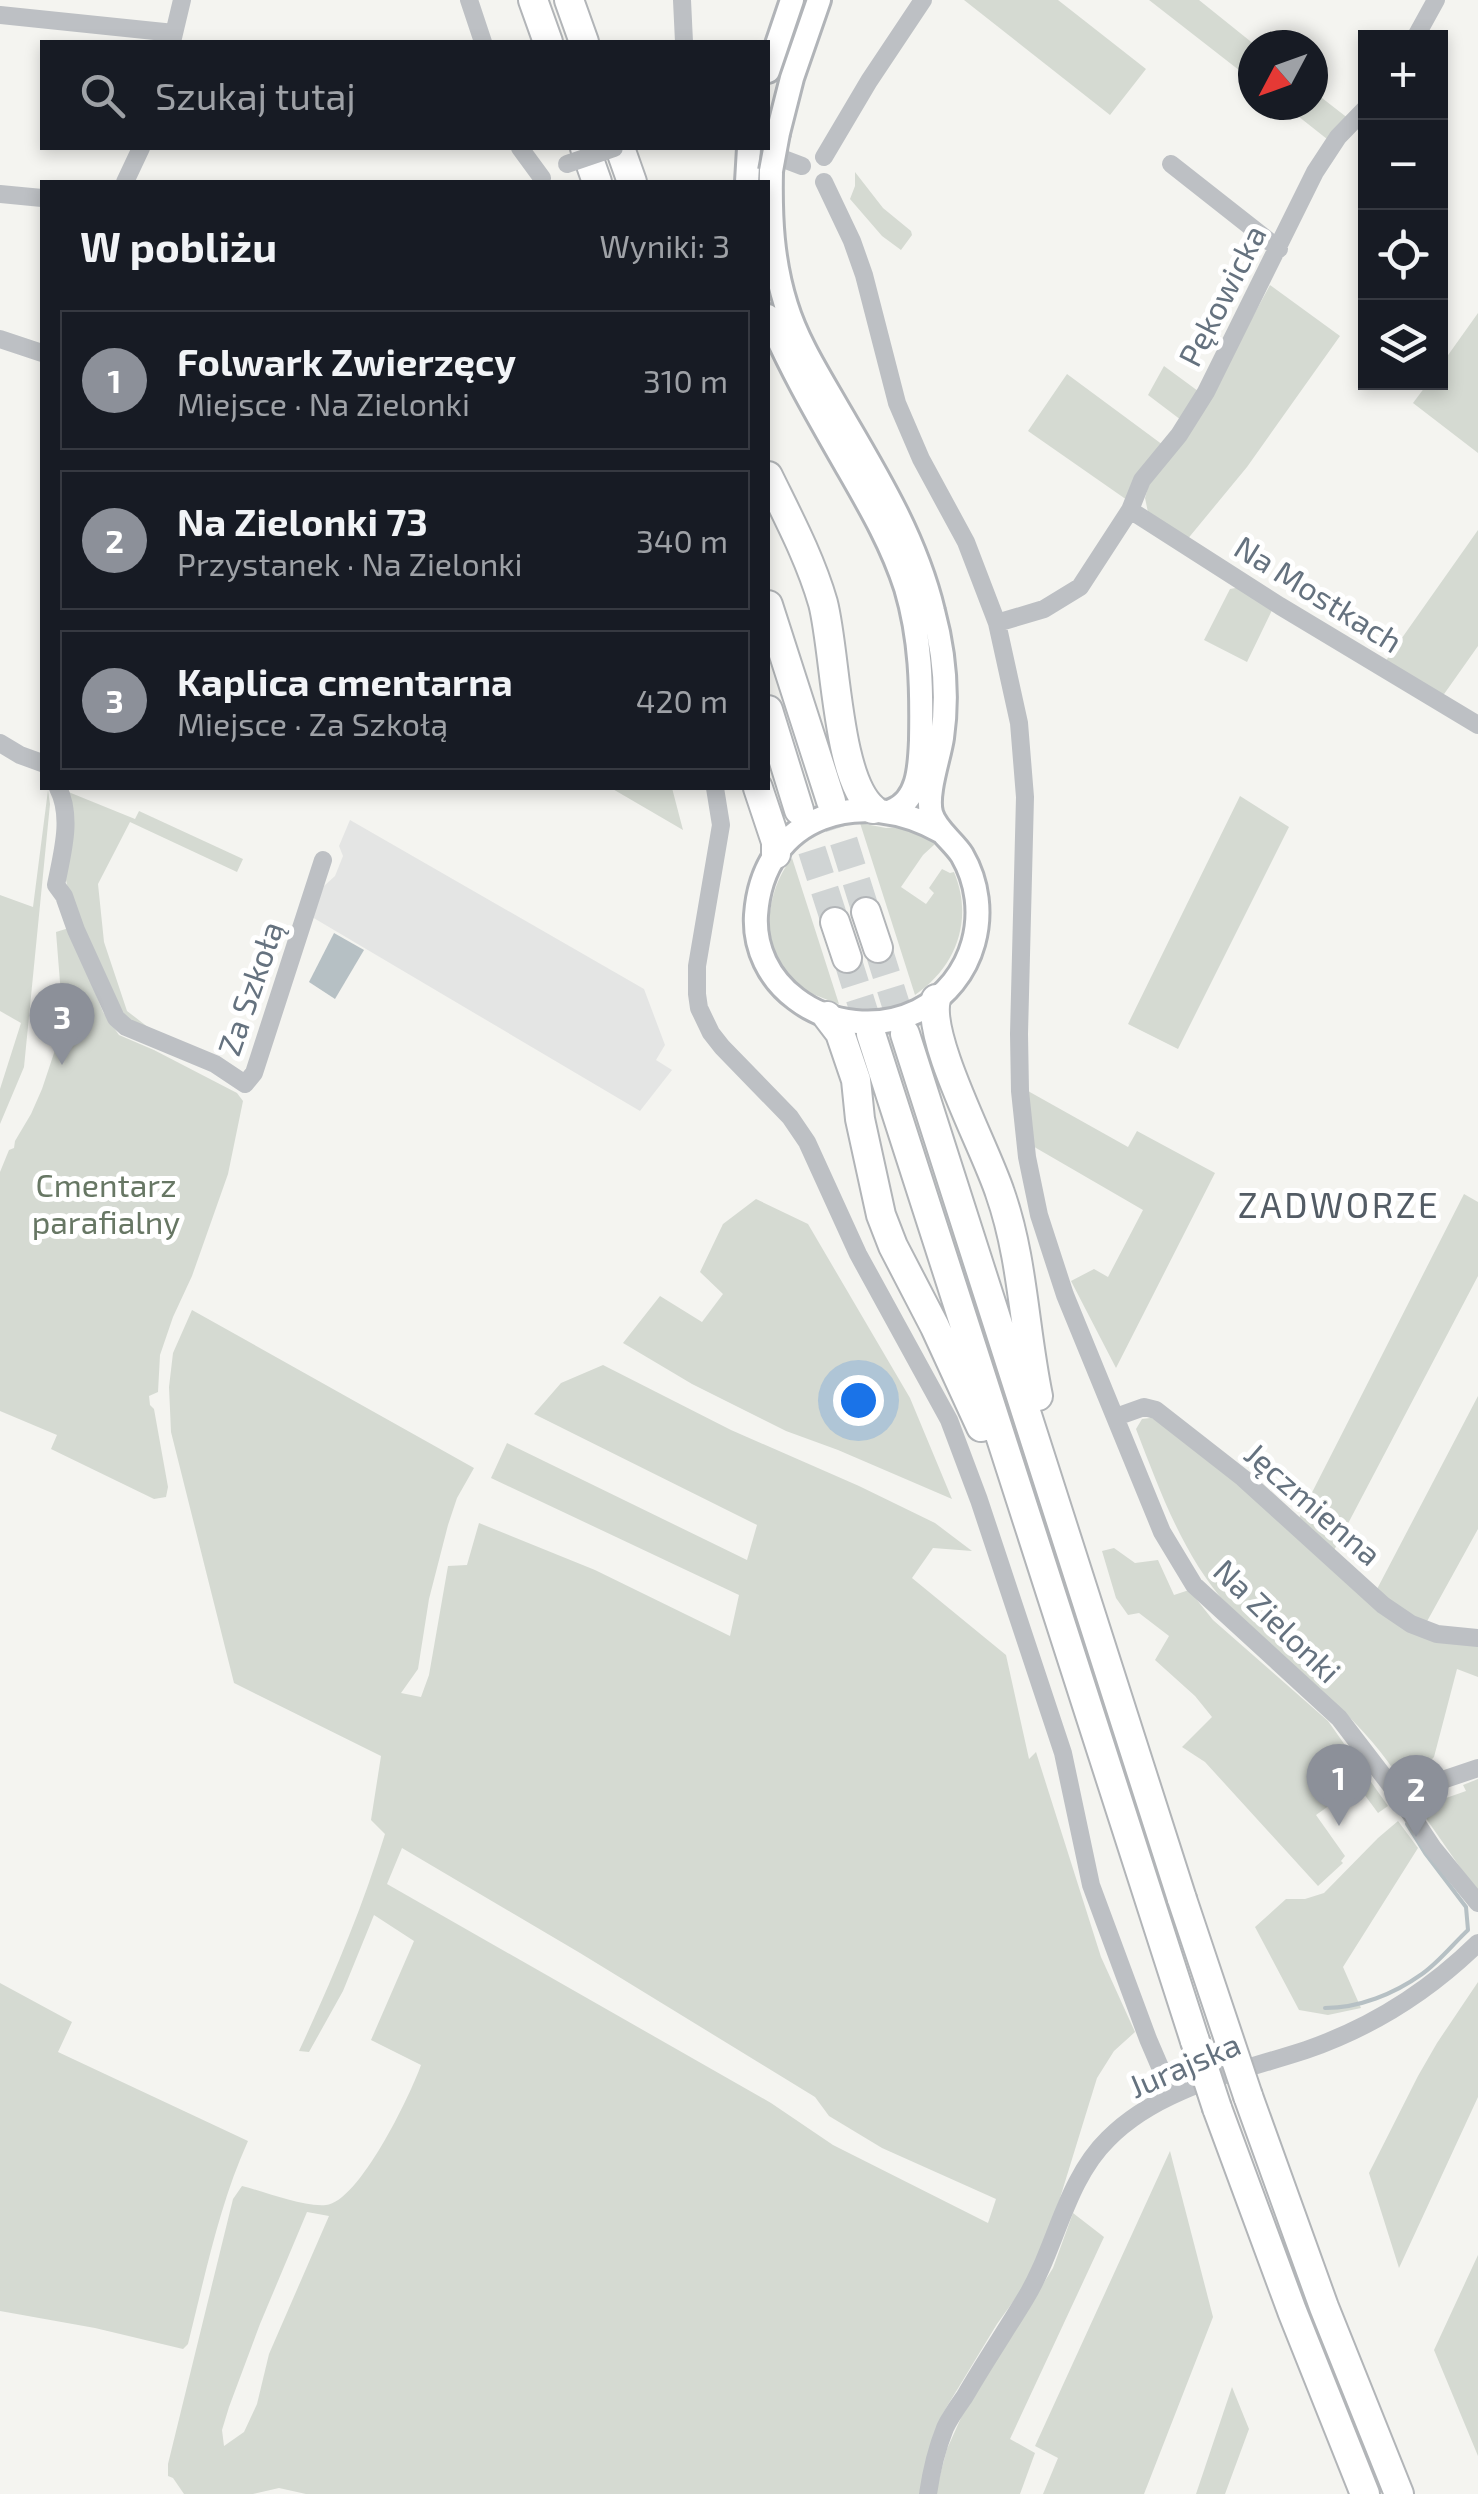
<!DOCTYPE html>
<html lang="pl">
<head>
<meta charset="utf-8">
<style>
  :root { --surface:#171b24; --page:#242831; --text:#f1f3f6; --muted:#9ea1a6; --line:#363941; --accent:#8c9099 }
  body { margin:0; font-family:"Exo 2",sans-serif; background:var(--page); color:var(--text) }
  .controls { position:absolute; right:30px; top:30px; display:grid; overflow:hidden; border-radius:0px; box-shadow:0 5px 15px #0003 }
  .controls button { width:90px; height:90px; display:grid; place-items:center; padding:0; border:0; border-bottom:2px solid var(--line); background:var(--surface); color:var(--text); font:50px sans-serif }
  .compass { position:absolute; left:1238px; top:30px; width:90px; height:90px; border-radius:50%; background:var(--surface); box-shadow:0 5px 15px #0003; rotate:229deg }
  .you { position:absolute; left:858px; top:1400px; width:35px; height:35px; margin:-25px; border:8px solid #fff; border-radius:50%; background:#1a73e8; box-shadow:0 0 0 15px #1a73e833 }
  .badge { display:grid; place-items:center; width:65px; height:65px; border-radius:50%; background:var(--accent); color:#fff; font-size:32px; font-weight:700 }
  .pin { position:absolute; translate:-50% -82px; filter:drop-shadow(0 2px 5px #0008) }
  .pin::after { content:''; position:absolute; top:52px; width:35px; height:30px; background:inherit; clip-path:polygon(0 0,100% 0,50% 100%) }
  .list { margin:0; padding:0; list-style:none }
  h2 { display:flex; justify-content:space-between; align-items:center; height:130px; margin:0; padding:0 40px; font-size:42px }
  h2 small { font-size:32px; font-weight:400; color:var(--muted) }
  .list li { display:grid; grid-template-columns:65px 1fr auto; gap:30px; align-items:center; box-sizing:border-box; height:140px; margin:0 20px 20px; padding:0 20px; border:2px solid var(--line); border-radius:0px }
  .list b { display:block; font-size:38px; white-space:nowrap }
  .list p { margin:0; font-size:32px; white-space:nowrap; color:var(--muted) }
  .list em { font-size:32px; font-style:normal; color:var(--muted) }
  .icon { flex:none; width:55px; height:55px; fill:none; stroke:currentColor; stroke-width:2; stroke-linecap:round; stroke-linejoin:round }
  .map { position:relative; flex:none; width:1478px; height:2494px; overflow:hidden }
  .search { position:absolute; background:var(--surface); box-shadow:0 5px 15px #0003; left:40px; top:40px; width:730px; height:110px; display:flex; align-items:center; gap:25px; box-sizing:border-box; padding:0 35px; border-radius:0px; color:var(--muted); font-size:38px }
  .panel { position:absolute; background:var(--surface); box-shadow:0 5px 15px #0003; left:40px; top:180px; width:730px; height:610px; border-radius:0px }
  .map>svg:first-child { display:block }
  .built { fill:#e4e5e4 }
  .green { fill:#d5dad2; fill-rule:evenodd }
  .water { fill:#b6c0c4 }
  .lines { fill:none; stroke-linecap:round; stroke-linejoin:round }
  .stream { stroke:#b6c0c4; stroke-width:4 }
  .highway-tunnel { stroke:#d0d4d4; stroke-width:28; stroke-dasharray:28 14; stroke-linecap:butt }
  .major-casing { stroke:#b1b4b8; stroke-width:28 }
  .highway-casing { stroke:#b2b5b8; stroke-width:32 }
  .minor { stroke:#bdc0c4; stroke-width:18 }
  .major { stroke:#fff; stroke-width:22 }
  .highway { stroke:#fff; stroke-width:28 }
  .major-bridge-casing { stroke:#b1b4b8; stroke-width:28; stroke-linecap:butt }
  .highway-bridge-casing { stroke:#b2b5b8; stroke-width:32; stroke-linecap:butt }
  .minor-bridge { stroke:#bdc0c4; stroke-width:18 }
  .major-bridge { stroke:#fff; stroke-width:22 }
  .highway-bridge { stroke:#fff; stroke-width:28 }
  .labels { text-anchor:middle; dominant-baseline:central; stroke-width:10; stroke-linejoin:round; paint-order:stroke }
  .street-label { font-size:32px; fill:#65727f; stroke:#fff }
  .park-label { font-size:32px; fill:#677764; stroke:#fff }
  .neighbourhood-label { font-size:35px; letter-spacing:2.5px; fill:#535c65; stroke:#fff }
</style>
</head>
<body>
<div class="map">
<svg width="1478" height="2494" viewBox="0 0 1478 2494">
  <rect width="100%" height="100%" fill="#f4f4f0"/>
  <path class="built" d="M 350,820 L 644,989 L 665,1045 L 656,1060 L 672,1070 L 640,1111 L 312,917 L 324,886 L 335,876 L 343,856 L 339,846 Z"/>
  <path class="green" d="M 964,0 L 1058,0 L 1146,69 L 1110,115 Z
    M 1149,0 L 1199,0 L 1255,45 L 1253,45 L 1253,81 Z
    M 1313,91 L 1349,119 L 1327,139 L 1284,105 L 1313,105 Z
    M 855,172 L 883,208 L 911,231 L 912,235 L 901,250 L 882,236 L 850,199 L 855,186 Z
    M 1270,285 L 1340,336 L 1247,467 L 1186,541 L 1149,517 L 1145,498 L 1149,484 L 1212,392 Z
    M 1478,313 L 1478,453 L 1413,403 L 1428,383 L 1440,382 L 1441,365 Z
    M 1164,366 L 1198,391 L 1181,420 L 1148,395 Z
    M 1067,374 L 1163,445 L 1127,500 L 1028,431 Z
    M 1478,530 L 1478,646 L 1442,697 L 1385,662 Z
    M 1241,587 L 1274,606 L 1247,662 L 1204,640 L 1230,589 Z
    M 611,788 L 672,788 L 683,830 Z
    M 48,790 L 50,804 L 24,1067 L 0,1124 L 0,1089 L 21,1023 L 0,1011 L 0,895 L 33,907 Z
    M 66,791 L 135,819 L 139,811 L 243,859 L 237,872 L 130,822 L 98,884 L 104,942 L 127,1011 L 157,1034 C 146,1029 132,1024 122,1017 C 110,1007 65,892 65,873 C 65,844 84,819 66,791 Z
    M 1240,796 L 1289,827 L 1178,1049 L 1128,1024 Z
    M 860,823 L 886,828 L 904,827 L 920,836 L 923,834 L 935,844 L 923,855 L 901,887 L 926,904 L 934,893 L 929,888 L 942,869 L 950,873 L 954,872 C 974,920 956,967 915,995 Z
    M 792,858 L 839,1004 C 832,1002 800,989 796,986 C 757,957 765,891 792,858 Z
    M 69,928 L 103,1012 L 119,1035 L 154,1050 L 237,1093 L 243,1101 L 228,1174 L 192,1276 L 173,1317 L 160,1355 L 158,1392 L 149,1396 L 150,1405 L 154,1409 L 168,1487 L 166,1497 L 154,1499 L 51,1449 L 57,1435 L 0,1411 L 0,1172 L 9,1150 L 14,1148 L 15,1141 L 31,1114 L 42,1089 L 57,1044 L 61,995 L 56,932 Z
    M 1028,1091 L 1128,1147 L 1137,1131 L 1215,1173 L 1116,1368 L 1071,1281 L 1094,1269 L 1108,1277 L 1143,1210 L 1024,1141 Z
    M 1464,1194 L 1478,1202 L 1478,1276 L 1332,1554 L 1298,1520 Z
    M 756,1199 L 808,1224 L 910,1398 L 952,1499 L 838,1450 L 786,1431 L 692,1384 L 623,1343 L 660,1296 L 702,1322 L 723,1294 L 700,1272 L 723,1224 Z
    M 192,1310 L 474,1468 L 457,1498 L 448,1525 L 429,1599 L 418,1669 L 401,1693 L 421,1697 L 429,1675 L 448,1566 L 467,1565 L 479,1523 L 595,1570 L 730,1636 L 739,1595 L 491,1478 L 507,1443 L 747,1560 L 757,1525 L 534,1414 L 561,1383 L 603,1365 L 731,1430 L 859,1486 L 935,1523 L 972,1551 L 933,1548 L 912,1578 L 1006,1655 L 1029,1759 L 1036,1752 L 1101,1957 L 1135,2032 L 1114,2051 L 1097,2078 L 1048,2237 L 1028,2281 L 997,2324 L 943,2413 L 919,2494 L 306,2494 L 279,2488 L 253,2494 L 184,2494 L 173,2478 L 168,2476 L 168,2464 L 233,2199 L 242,2186 C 266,2192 302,2207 326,2205 C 359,2202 410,2096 421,2065 L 371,2040 L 414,1941 L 374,1915 L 343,1991 L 309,2052 L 299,2051 C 332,1980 362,1909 385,1834 L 371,1820 L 381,1756 L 234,1683 L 171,1432 L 169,1387 L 173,1353 ZM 402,1848 L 580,1953 L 815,2097 L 829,2116 L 882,2148 L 996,2199 L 988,2223 L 833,2145 L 771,2103 L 387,1884 ZM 307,2212 L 329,2216 L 269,2354 L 257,2404 L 244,2432 L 224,2446 L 222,2430 L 229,2407 L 260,2324 Z
    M 1478,1396 L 1478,1529 L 1425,1625 L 1376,1591 Z
    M 1158,1417 L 1243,1483 L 1379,1607 L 1478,1644 L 1478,1677 L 1457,1669 L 1434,1757 L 1429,1762 L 1432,1772 L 1401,1781 C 1367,1725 1311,1682 1262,1638 C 1251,1627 1238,1618 1228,1606 C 1183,1556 1160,1491 1136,1429 L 1142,1419 Z
    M 1114,1548 L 1135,1563 L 1158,1560 L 1174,1595 L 1189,1590 L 1213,1620 L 1328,1721 L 1388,1806 L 1378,1813 L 1364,1794 L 1351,1803 L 1344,1795 L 1316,1815 L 1345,1856 L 1341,1861 L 1343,1863 L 1318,1886 L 1205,1762 L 1182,1747 L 1212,1717 L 1195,1696 L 1155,1660 L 1169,1636 L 1139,1613 L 1128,1615 L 1116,1598 L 1102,1551 Z
    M 1478,1779 L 1478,1893 L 1416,1804 L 1417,1800 L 1424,1794 L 1429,1804 L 1466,1791 L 1463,1785 Z
    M 1398,1821 L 1418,1848 L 1343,1967 L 1361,2008 L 1328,2015 L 1299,2010 L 1255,1927 L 1286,1899 L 1305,1899 L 1324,1893 L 1378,1838 Z
    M 1478,1982 L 1478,2097 L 1399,2268 L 1369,2173 L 1418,2076 L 1437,2043 Z
    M 0,1983 L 72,2022 L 58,2052 L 248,2141 C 219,2205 205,2276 188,2344 L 183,2349 L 95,2328 L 0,2311 Z
    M 1170,2151 L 1213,2317 L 1144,2494 L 1043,2494 L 1058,2458 L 1035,2446 Z
    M 1073,2213 L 1104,2237 L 1010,2439 L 1035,2453 L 1020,2494 L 935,2494 L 947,2449 L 965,2409 L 1053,2268 Z
    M 1478,2255 L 1478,2456 L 1434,2350 Z
    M 1232,2387 L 1249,2429 L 1225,2494 L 1196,2494 Z"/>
  <path class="water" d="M 334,933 L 364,950 L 335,999 L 309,982 Z"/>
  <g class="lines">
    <path class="stream" d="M 1325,2008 C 1359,2008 1394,1994 1422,1974 C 1439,1962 1453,1944 1468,1930 L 1466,1907 L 1425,1853 L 1407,1824"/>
    <path class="highway-tunnel" d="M 831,801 L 866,912
      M 799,810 L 835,922
      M 878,948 L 905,1034
      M 847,958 L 871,1034"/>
    <g class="major-casing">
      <path id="major" d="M 768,71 L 792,0
        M 778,133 L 792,78 L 819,0
        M 771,171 C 770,217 772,261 786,305 C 797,341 818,374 837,407 C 875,472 915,536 933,611 C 944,652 948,696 942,738 C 939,758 926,793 931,813 C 935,829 953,841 962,855 C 994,910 975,982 918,1011 C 879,1030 830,1025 796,999 C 769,979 754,948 756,915 C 763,813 863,786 942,832
        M 747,182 L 749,148
        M 768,316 C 790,368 818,416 846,465 C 869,505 892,544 906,588 C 921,638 922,688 921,740 C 920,766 919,801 891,811"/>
    </g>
    <g class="highway-casing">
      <path id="highway" d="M 533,0 L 548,42
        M 569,0 L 584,42
        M 585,148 L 597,182
        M 620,148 L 632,182
        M 768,476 C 788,517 810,558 823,603 C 836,653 836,778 873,809
        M 768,605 L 831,801
        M 768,710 L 799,810
        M 758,788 L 776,842 L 776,854
        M 866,912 L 878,948
        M 835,922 L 847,958
        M 936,999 C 926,1039 986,1149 1000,1193 C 1023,1258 1024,1329 1038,1396
        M 827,1016 L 840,1033 L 856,1080 L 860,1119 L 881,1215 L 893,1246 L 935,1327 L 981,1427
        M 871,1034 L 1195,2041
        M 905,1034 L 1182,1899
        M 1248,2096 L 1324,2307 L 1399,2494
        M 1217,2108 L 1292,2311 L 1365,2494"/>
    </g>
    <path class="minor" d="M 469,0 L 483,42
      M 682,0 L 684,42
      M 0,15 L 174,33
      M 1415,38 L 1436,0
      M 172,42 L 182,0
      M 520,148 L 542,178
      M 765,152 L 802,166
      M 824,157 L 869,81 L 923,0
      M 1171,164 L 1279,249
      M 125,182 L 141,148
      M 824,182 L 852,241 L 864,275 L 897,403 L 921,459 L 966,542 L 997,623 L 1019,723 L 1025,797 L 1019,1034 L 1020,1091 L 1027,1157 L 1039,1215 L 1065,1295 L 1162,1532 L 1194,1585 L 1339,1718 L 1398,1795 L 1433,1848 L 1478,1903
      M 0,194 L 42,198
      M 0,339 L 42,353
      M 1130,510 L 1280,606 L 1478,725
      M 997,623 L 1044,609 L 1080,587 L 1130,510 L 1142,480 L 1179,435 L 1206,392 L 1315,172 L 1338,137 L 1366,108
      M 0,743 L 20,755 L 42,763
      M 58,788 C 73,817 62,854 56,885 L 64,896 L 76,930 L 116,1018 L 126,1027 L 215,1064 L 245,1084 L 254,1073 L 323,860
      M 715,788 L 721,825 L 697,966 L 697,994 L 699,1008 L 711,1033 L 722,1047 L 790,1117 L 807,1142 L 858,1254 L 949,1420 L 979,1500 L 1063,1753 L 1091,1885 L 1148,2039 L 1172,2095
      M 1116,1417 L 1144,1407 L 1156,1410 L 1243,1478 L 1383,1605 L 1411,1624 L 1437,1634 L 1478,1638
      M 1398,1795 L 1478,1768
      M 928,2494 C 931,2473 937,2448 945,2428 C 950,2417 958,2406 965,2396 C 984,2363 1005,2332 1025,2299 C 1056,2249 1065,2181 1108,2139 C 1159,2087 1239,2072 1306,2050 C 1370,2028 1429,1991 1478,1943"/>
    <use href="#major" class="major"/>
    <use href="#highway" class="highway"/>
    <g class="major-bridge-casing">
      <path id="major-bridge" d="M 771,171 L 778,133"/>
    </g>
    <g class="highway-bridge-casing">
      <path id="highway-bridge" d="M 1182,1899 L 1248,2096
        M 1195,2041 L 1217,2108"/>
    </g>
    <path class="minor-bridge" d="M 567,164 L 614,148"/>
    <use href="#major-bridge" class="major-bridge"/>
    <use href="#highway-bridge" class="highway-bridge"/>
  </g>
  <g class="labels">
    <g class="street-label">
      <text transform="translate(1221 295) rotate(-63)">Pękowicka</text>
      <text transform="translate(1319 593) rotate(32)">Na Mostkach</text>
      <text transform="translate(249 988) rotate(-71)">Za Szkołą</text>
      <text transform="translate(1314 1503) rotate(41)">Jęczmienna</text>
      <text transform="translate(1278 1620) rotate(44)">Na Zielonki</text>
      <text transform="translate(1184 2064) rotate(-23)">Jurajska</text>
    </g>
    <g class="park-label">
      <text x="106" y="1184">Cmentarz<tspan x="106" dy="37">parafialny</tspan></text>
    </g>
    <g class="neighbourhood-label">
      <text x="1339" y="1204">ZADWORZE</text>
    </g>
  </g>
</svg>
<div class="controls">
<button>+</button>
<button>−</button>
<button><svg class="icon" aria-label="locate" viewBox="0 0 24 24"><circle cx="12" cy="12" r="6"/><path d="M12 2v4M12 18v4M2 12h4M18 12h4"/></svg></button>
<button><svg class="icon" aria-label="layers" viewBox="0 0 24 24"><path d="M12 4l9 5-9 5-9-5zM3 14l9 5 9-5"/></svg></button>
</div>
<svg class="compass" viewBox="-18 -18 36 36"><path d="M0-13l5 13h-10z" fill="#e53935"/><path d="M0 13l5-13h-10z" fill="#9ea1a6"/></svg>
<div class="you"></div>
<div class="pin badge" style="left:1339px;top:1826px">1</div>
<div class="pin badge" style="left:1416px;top:1837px">2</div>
<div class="pin badge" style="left:62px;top:1065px">3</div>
<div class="search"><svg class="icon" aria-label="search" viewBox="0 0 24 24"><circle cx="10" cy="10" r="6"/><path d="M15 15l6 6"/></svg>Szukaj tutaj</div>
<section class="panel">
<h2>W pobliżu<small>Wyniki: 3</small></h2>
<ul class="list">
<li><span class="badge">1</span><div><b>Folwark Zwierzęcy</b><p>Miejsce · Na Zielonki</p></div><em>310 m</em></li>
<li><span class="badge">2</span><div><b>Na Zielonki 73</b><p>Przystanek · Na Zielonki</p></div><em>340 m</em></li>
<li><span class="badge">3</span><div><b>Kaplica cmentarna</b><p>Miejsce · Za Szkołą</p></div><em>420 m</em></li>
</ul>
</section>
</div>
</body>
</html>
